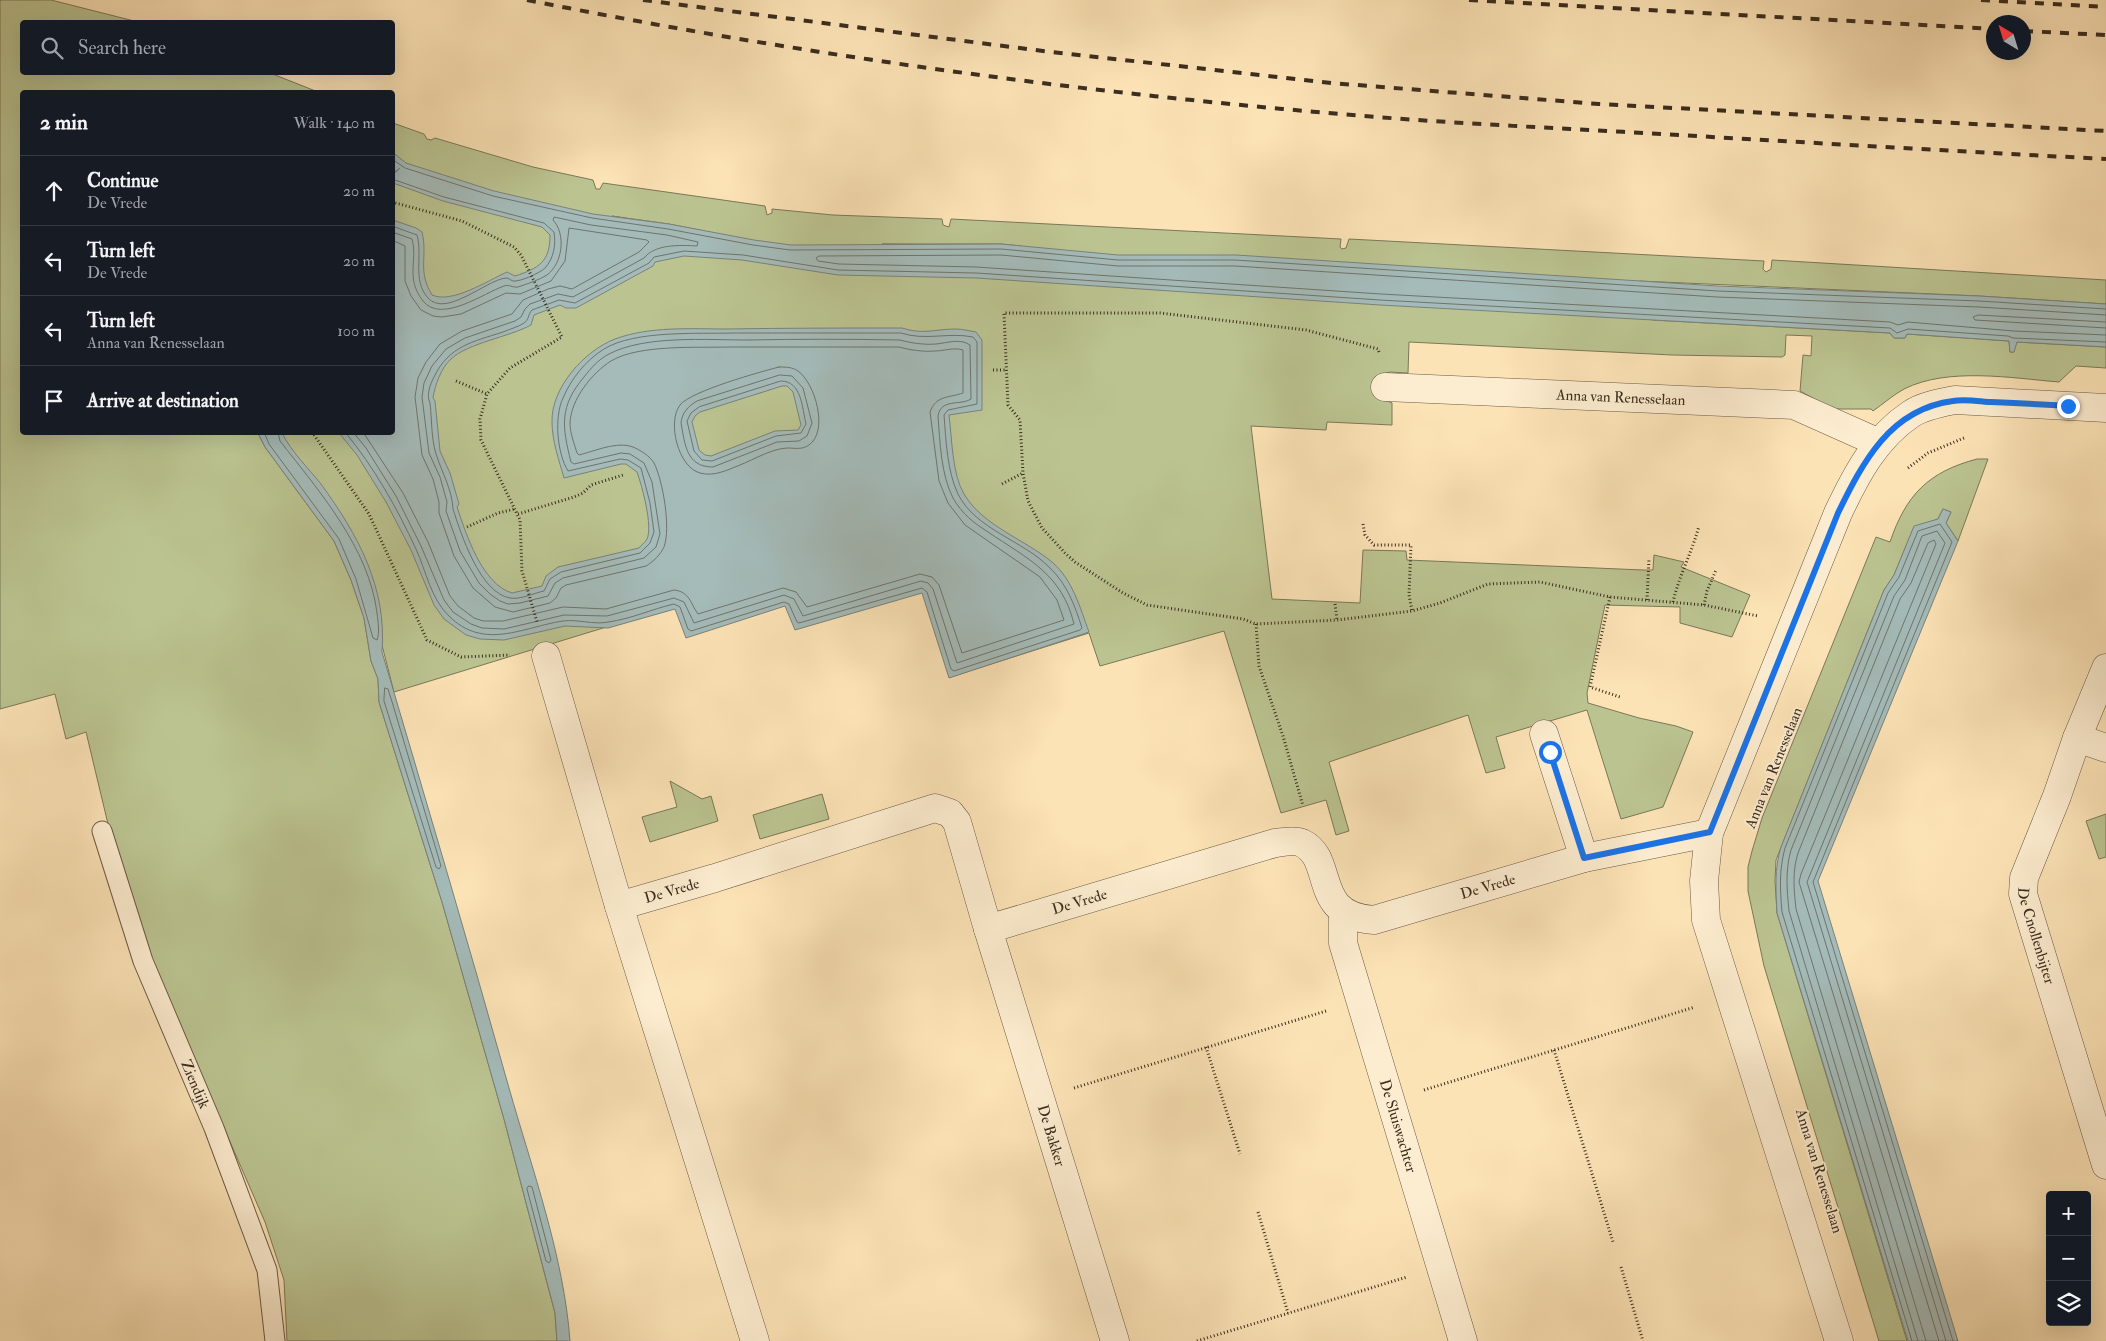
<!DOCTYPE html>
<html lang="en">
<head>
<meta charset="utf-8">
<style>
  :root { --surface:#171b24; --page:#242831; --text:#f1f3f6; --muted:#9ea1a6; --line:#363941 }
  body { margin:0; font-family:"IM FELL Double Pica",serif; background:var(--page); color:var(--text) }
  .controls { position:absolute; right:15px; bottom:15px; display:grid; overflow:hidden; border-radius:5px; box-shadow:0 5px 20px #0002 }
  .controls button { width:45px; height:45px; display:grid; place-items:center; padding:0; border:0; border-bottom:1px solid var(--line); background:var(--surface); color:var(--text); font:25px sans-serif }
  .compass { position:absolute; left:1986px; top:15px; width:45px; height:45px; border-radius:50%; background:var(--surface); box-shadow:0 5px 20px #0002; rotate:322deg }
  .stop { position:absolute; width:15px; height:15px; margin:-11px; border:4px solid #1a73e8; border-radius:50%; background:#fff }
  .stop.end { background:#1a73e8; border-color:#fff; box-shadow:0 1px 5px #0008 }
  .list { margin:0; padding:0; list-style:none }
  h2 { display:flex; justify-content:space-between; align-items:center; height:65px; margin:0; padding:0 20px; font-size:21px }
  h2 small { font-size:16px; font-weight:400; color:var(--muted) }
  .list li { display:grid; grid-template-columns:32px 1fr auto; gap:15px; align-items:center; box-sizing:border-box; height:70px; padding:0 20px; border-top:1px solid var(--line) }
  .list b { display:block; font-size:19px; white-space:nowrap }
  .list p { margin:0; font-size:16px; white-space:nowrap; color:var(--muted) }
  .list em { font-size:16px; font-style:normal; color:var(--muted) }
  .icon { flex:none; width:28px; height:28px; fill:none; stroke:currentColor; stroke-width:2; stroke-linecap:round; stroke-linejoin:round }
  .map { position:relative; flex:none; width:2106px; height:1341px; overflow:hidden }
  .search { position:absolute; background:var(--surface); box-shadow:0 5px 20px #0002; left:20px; top:20px; width:375px; height:55px; display:flex; align-items:center; gap:12px; box-sizing:border-box; padding:0 18px; border-radius:5px; color:var(--muted); font-size:19px }
  .panel { position:absolute; background:var(--surface); box-shadow:0 5px 20px #0002; left:20px; top:90px; width:375px; height:345px; border-radius:5px }
  .map>svg:first-child { display:block }
  .green { fill:#bbc491; stroke:#7b7858; fill-rule:evenodd }
  .water { fill:#a4bbb9; stroke:#7a827b; fill-rule:evenodd }
  .lines { fill:none; stroke-linecap:round; stroke-linejoin:round }
  .shore { stroke:#70746c; stroke-width:1 }
  .service-casing { stroke:#6b5a45; stroke-width:21 }
  .minor-casing { stroke:#6b5a45; stroke-width:29 }
  .tertiary-casing { stroke:#6b5a45; stroke-width:29 }
  .path { stroke:#3b2d1f; stroke-width:3; stroke-dasharray:1 2.5; stroke-linecap:butt }
  .service { stroke:#fdedd0; stroke-width:19 }
  .minor { stroke:#fdedd0; stroke-width:28 }
  .tertiary { stroke:#fdedd0; stroke-width:28 }
  .rail { stroke:#3b2d1f; stroke-width:4; stroke-dasharray:9 9; stroke-linecap:butt }
  .route { stroke:#1a73e8; stroke-width:6 }
  .labels { text-anchor:middle; dominant-baseline:central; stroke-width:4; stroke-linejoin:round; paint-order:stroke }
  .street-label { font-size:15px; fill:#3b2d1f; stroke:#fdedd0 }
</style>
</head>
<body>
<div class="map">
<svg width="2106" height="1341" viewBox="0 0 2106 1341">
  <rect width="100%" height="100%" fill="#fce3b6"/>
  <filter id="stains"><feTurbulence type="fractalNoise" baseFrequency=".004" numOctaves="4"/><feColorMatrix values="0 0 0 0 .2 0 0 0 0 .09 0 0 0 0 .02 0 0 0 .5 -.17"/></filter>
  <radialGradient id="worn" r=".72"><stop offset=".6" stop-color="#630" stop-opacity="0"/><stop offset="1" stop-color="#630" stop-opacity=".3"/></radialGradient>
  <path class="green" d="M 0,0 L 51,0 L 138,22 L 22,22 L 22,72 L 270,73 L 318,92 L 22,92 L 22,432 L 258,433 L 265,447 L 334,541 L 351,580 L 364,618 L 371,661 L 378,679 L 379,702 L 442,902 L 504,1119 L 555,1313 L 557,1341 L 287,1341 L 284,1280 L 265,1222 L 176,1018 L 149,953 L 108,824 L 86,732 L 66,739 L 55,694 L 0,709 Z
    M 393,123 L 424,134 L 427,139 L 431,140 L 435,138 L 533,167 L 593,180 L 596,189 L 600,189 L 603,183 L 765,206 L 767,215 L 772,213 L 772,209 L 833,215 L 942,219 L 943,225 L 949,227 L 951,219 L 1341,239 L 1340,247 L 1342,249 L 1346,248 L 1349,239 L 1764,261 L 1763,269 L 1766,272 L 1771,269 L 1772,260 L 2106,280 L 2106,304 L 1979,296 L 1639,281 L 1652,320 L 1890,333 L 1894,338 L 1905,338 L 1907,334 L 2009,341 L 2010,352 L 2014,352 L 2016,342 L 2106,347 L 2106,368 L 2076,366 L 2059,382 C 2011,378 1948,367 1904,389 C 1893,395 1883,404 1873,411 L 1871,409 L 1833,409 L 1800,391 L 1803,355 L 1811,356 L 1812,336 L 1786,335 L 1785,355 L 1782,357 L 1672,355 L 1409,342 L 1408,373 L 1390,372 L 1384,374 L 1385,400 L 1392,403 L 1392,425 L 1327,422 L 1326,430 L 1251,426 L 1272,599 L 1360,603 L 1363,550 L 1406,551 L 1407,560 L 1643,570 L 1653,570 L 1654,555 L 1684,562 L 1681,567 L 1750,595 L 1732,637 L 1680,623 L 1680,607 L 1605,605 L 1587,693 L 1588,703 L 1639,718 L 1676,726 L 1693,732 L 1663,807 L 1621,819 L 1587,710 L 1496,737 L 1505,768 L 1486,773 L 1468,715 L 1329,762 L 1349,831 L 1336,835 L 1326,800 L 1281,813 L 1224,631 L 1100,666 L 1089,633 L 950,677 L 923,591 L 787,604 L 675,606 L 394,692 L 365,579 L 276,433 L 392,432 L 393,157 L 396,155 L 393,154 ZM 612,216 L 669,224 L 769,244 ZM 882,244 L 1001,244 L 1021,246 Z
    M 1977,459 L 1988,459 L 1958,541 L 1946,523 L 1951,512 L 1943,509 L 1938,519 L 1914,527 L 1894,575 L 1884,590 L 1776,860 L 1775,881 L 1777,913 L 1907,1341 L 1879,1341 L 1764,966 L 1748,891 L 1748,867 L 1752,851 L 1762,818 L 1876,537 L 1890,542 C 1906,495 1928,472 1977,459 Z
    M 670,781 L 702,799 L 711,796 L 718,821 L 650,842 L 642,817 L 677,807 Z
    M 822,794 L 829,819 L 760,839 L 753,815 Z
    M 2106,814 L 2106,857 L 2099,859 L 2086,821 Z"/>
  <path class="water" d="M 393,154 L 396,155 L 406,163 L 494,191 L 593,214 L 669,224 L 754,240 L 791,245 L 1001,244 L 1118,255 L 1236,255 L 1718,286 L 1979,296 L 2106,304 L 2106,347 L 2017,342 L 2014,352 L 2010,352 L 2009,341 L 1907,334 L 1905,338 L 1894,338 L 1890,333 L 1380,305 L 976,278 L 838,275 L 742,260 L 684,256 L 655,262 L 653,266 L 576,308 L 566,308 L 560,305 L 534,315 L 531,325 C 509,337 468,343 451,359 C 441,368 435,385 433,398 L 435,401 L 440,451 L 450,473 L 459,504 L 457,507 C 466,534 482,584 512,593 L 542,586 L 546,576 L 558,567 L 639,548 C 641,545 645,543 647,539 C 653,526 642,486 637,472 L 626,464 L 621,464 L 564,478 C 559,460 552,441 552,422 C 551,388 584,351 615,339 C 650,326 691,329 728,329 C 786,328 844,328 902,328 C 923,335 935,329 956,329 C 962,329 970,331 976,332 L 982,340 L 982,410 L 949,415 C 952,438 952,474 964,494 C 983,526 1024,539 1052,562 C 1073,580 1080,608 1089,632 L 949,678 L 922,593 L 795,630 L 785,606 L 686,638 L 675,609 L 608,628 L 565,626 L 504,640 L 480,639 L 466,635 L 444,619 L 434,605 L 411,550 L 386,502 L 357,455 L 339,433 L 392,432 L 393,220 L 416,228 L 422,232 C 428,257 417,270 432,295 C 452,304 487,281 507,272 L 515,276 C 539,268 550,262 550,235 L 542,227 L 443,201 L 393,183 L 393,175 L 400,168 L 393,173 ZM 782,386 L 787,386 L 793,392 L 801,425 L 798,430 L 775,431 L 711,456 L 705,455 L 699,450 L 692,422 L 695,416 L 700,412 Z
    M 258,433 L 282,433 C 291,451 308,468 321,484 C 358,535 387,587 382,652 C 425,797 468,942 509,1088 C 532,1169 564,1257 570,1341 L 557,1341 L 555,1313 L 504,1119 L 442,902 L 379,702 L 378,679 L 371,661 L 364,618 L 351,580 L 334,541 L 265,447 Z
    M 1943,509 L 1951,512 L 1946,523 L 1958,541 L 1818,881 L 1958,1341 L 1908,1341 L 1777,913 C 1776,890 1774,869 1781,847 L 1884,590 L 1894,575 L 1914,526 L 1938,519 Z"/>
  <g class="lines">
    <path class="shore" d="M 392,159 L 405,168 L 493,196 L 592,218 L 668,229 L 753,245 L 790,250 L 1001,249 L 1118,260 L 1235,260 L 1718,291 L 1979,301 L 2106,309
      M 392,179 L 444,197 L 544,223 L 554,232 C 556,245 554,258 545,268 C 540,273 520,282 513,281 C 510,280 509,278 506,278 C 486,280 446,318 428,298 C 412,280 423,256 417,235 L 392,226
      M 2106,315 L 1979,307 L 1717,297 L 1235,266 L 1118,266 L 1001,255 L 819,256 L 816,258 L 818,261 L 839,264 L 976,267 L 1381,294 L 1890,322 L 1898,325 L 1908,322 L 2014,331 L 2106,335
      M 2106,322 L 1978,315 L 1973,317 L 1975,320 L 2106,328
      M 779,367 C 786,367 792,367 798,371 C 815,383 829,431 809,445 C 802,450 795,448 787,448 C 771,449 755,459 740,465 C 727,470 714,477 700,473 C 678,467 667,422 680,405 C 691,391 760,372 779,367 Z
      M 780,375 L 792,376 L 803,388 L 812,423 L 807,436 L 799,441 L 777,442 L 713,467 C 686,467 685,444 681,423 C 682,413 688,406 697,401 Z
      M 781,381 C 802,381 802,408 806,424 L 801,433 L 776,436 L 712,461 L 702,460 L 694,451 L 687,421 L 691,413 L 699,407 Z
      M 264,432 L 269,444 L 339,539 L 356,579 L 373,638 L 377,640 C 380,632 378,622 377,613 C 369,548 319,491 280,441 L 278,432
      M 345,432 C 374,467 397,508 416,549 C 426,571 431,599 449,616 C 484,651 523,627 563,621 C 578,619 594,625 608,622 C 631,619 652,609 674,604 L 680,607 L 688,629 L 691,631 L 784,602 L 789,604 L 797,622 L 799,623 L 922,588 L 927,592 L 951,669 L 954,671 L 1080,630 L 1082,628 C 1075,606 1067,584 1050,568 C 1023,540 976,530 958,494 C 947,471 946,440 944,415 L 948,410 L 977,404 L 977,342 L 973,337 C 949,332 925,341 901,333 C 845,333 790,333 734,333 C 698,334 635,330 604,349 C 586,360 571,379 563,398 C 554,417 557,453 568,471 L 620,459 L 628,460 L 641,468 L 650,503 L 654,532 L 650,543 L 640,553 L 561,572 L 550,579 L 544,591 C 534,593 520,600 510,598 C 480,593 461,534 453,509 C 452,489 442,473 436,454 C 431,438 432,419 430,403 C 426,395 430,385 434,377 C 449,346 472,342 503,332 C 510,329 518,327 524,323 C 529,320 528,314 532,310 L 559,300 L 575,303 L 649,263 L 654,257 L 684,251 L 743,255 L 838,270 L 976,273 L 1380,300 L 1890,328 L 1897,333 L 1908,329 L 2008,336 L 2013,338 L 2106,342
      M 353,432 L 366,448 L 396,496 L 421,546 L 444,600 L 453,612 L 471,624 L 482,628 L 504,629 L 564,615 L 607,616 L 674,598 L 684,602 L 694,623 L 784,595 L 794,599 L 803,616 L 921,581 L 928,583 L 933,589 L 957,663 L 1074,624 C 1062,574 1028,559 988,532 C 974,523 962,514 953,498 C 941,475 940,442 938,416 C 941,398 960,406 971,399 L 970,345 C 960,338 947,343 936,344 C 924,345 911,343 900,340 C 849,339 798,339 748,340 C 707,340 645,335 609,354 C 599,359 591,368 584,377 C 559,407 562,426 571,462 L 574,464 L 621,453 L 630,454 L 644,463 L 652,482 L 660,534 L 656,547 L 644,558 L 563,578 L 555,583 L 548,596 L 520,603 L 508,604 L 500,601 L 490,594 L 479,583 L 460,551 L 446,511 L 447,502 L 440,477 L 429,453 L 422,397 L 424,383 L 432,366 L 446,349 L 465,338 L 515,321 L 521,317 L 525,309 L 530,304 L 558,294 L 573,297 L 644,258 C 655,244 680,245 697,246 L 698,242 L 667,235 L 591,225 L 554,217 L 553,220 C 566,234 563,263 547,275 C 539,280 527,284 518,287 C 513,288 509,284 504,286 C 484,293 441,324 423,301 C 405,278 418,261 412,239 L 392,232
      M 363,432 L 403,493 L 428,542 L 450,596 L 458,606 L 474,618 L 483,621 L 503,621 L 563,607 L 606,609 L 674,590 C 690,592 690,603 698,614 L 783,588 L 796,592 L 807,607 L 920,574 L 932,577 L 939,585 L 962,653 L 1064,620 L 1057,600 L 1040,577 L 965,525 L 948,503 L 939,481 L 930,412 C 936,395 949,398 963,393 L 963,350 C 954,347 944,351 935,351 C 923,352 910,350 899,347 C 843,347 787,347 731,347 C 699,348 639,344 611,361 C 592,373 571,399 570,423 C 570,433 574,443 577,453 L 579,455 C 595,451 617,441 633,447 C 640,450 650,456 654,463 C 663,481 671,528 664,547 C 661,554 653,562 646,566 L 566,585 L 561,588 L 556,598 L 550,603 L 513,612 L 495,607 L 473,588 L 454,556 L 439,513 L 439,502 L 433,479 L 422,455 L 415,397 L 418,378 L 426,362 L 440,344 L 462,331 L 512,314 L 523,300 L 548,289 L 560,286 L 572,289 L 639,252 L 649,242 L 647,240 L 569,228 L 565,261 L 551,281 L 520,294 L 506,293 L 461,314 L 442,317 L 433,316 L 421,310 L 411,296 L 405,281 L 405,246 L 392,240
      M 385,688 L 388,689 L 393,705 L 441,866 L 439,869 L 436,867 L 384,701 Z
      M 529,1186 L 532,1187 L 551,1260 L 549,1263 L 546,1261 L 527,1189 Z
      M 1912,1341 L 1782,912 C 1780,890 1779,870 1785,848 L 1888,593 L 1899,577 L 1918,531 L 1940,524 L 1952,542 L 1813,882 L 1953,1341
      M 1918,1341 L 1789,911 C 1787,890 1785,871 1791,850 L 1894,596 L 1905,580 L 1922,536 L 1937,531 L 1945,543 L 1807,882 L 1946,1341
      M 1926,1341 L 1796,909 C 1794,890 1792,872 1798,853 L 1900,599 L 1911,583 L 1928,543 L 1934,540 L 1936,544 L 1801,874 L 1799,882 L 1939,1341"/>
    <g class="service-casing">
      <g id="service">
        <path id="s1" d="M 102,831 L 143,961 L 214,1128 L 267,1270 L 275,1341"/>
      </g>
    </g>
    <g class="minor-casing">
      <g id="minor">
        <path id="s2" d="M 1385,387 L 1794,405 L 1879,443"/>
        <path d="M 546,656 L 619,906 L 755,1341"/>
        <path d="M 1544,734 L 1584,858"/>
        <path d="M 2077,738 L 2106,668"/>
        <path id="s3" d="M 2106,748 L 2077,738 L 2057,796 L 2024,878 L 2023,894 L 2106,1165"/>
        <path id="s4" d="M 619,906 L 715,878 L 935,808 L 950,813 L 957,822 L 988,929 L 1275,843 C 1283,842 1296,840 1302,843 C 1336,859 1310,916 1374,920 L 1584,858 L 1709,833"/>
        <path id="s5" d="M 1343,912 L 1343,943 L 1463,1341"/>
        <path id="s6" d="M 988,929 L 1115,1341"/>
      </g>
    </g>
    <g class="tertiary-casing">
      <path id="tertiary" d="M 1839,1341 L 1706,920 L 1704,881 L 1709,833 L 1838,513 C 1856,475 1875,438 1911,414 C 1923,406 1940,403 1955,400 L 2106,408"/>
    </g>
    <path class="path" d="M 392,202 L 462,221 L 514,247 L 521,255 L 562,337 L 510,368 L 487,394 L 480,419 L 481,440 L 520,520 L 522,571 L 537,622
      M 1379,352 L 1378,349 L 1306,330 L 1160,313 L 1004,313 L 1008,405 L 1020,420 L 1023,473 L 1028,501 L 1042,528 L 1065,553 L 1075,562 L 1123,593 L 1147,605 L 1243,619 L 1256,624 L 1337,620 L 1412,611 L 1440,603 L 1488,584 L 1540,582 L 1610,597 L 1704,605 L 1758,616
      M 993,370 L 1007,370
      M 456,381 L 487,394
      M 312,432 L 369,514 L 427,640 L 461,657 L 510,655
      M 1908,468 L 1928,453 L 1964,438
      M 1002,484 L 1023,473
      M 518,514 L 574,497 L 583,493 L 591,485 L 623,475
      M 1363,524 L 1365,535 L 1374,545 L 1411,545 L 1409,595 L 1412,611
      M 467,527 L 498,513 L 515,509
      M 1610,597 L 1590,687 L 1620,697
      M 1647,600 L 1649,558
      M 1673,602 C 1679,576 1692,552 1699,526
      M 1335,604 L 1337,620
      M 1704,605 L 1707,591 L 1716,570
      M 1256,624 L 1259,666 L 1283,736 L 1303,806
      M 1206,1047 L 1240,1154
      M 1554,1050 L 1613,1242
      M 1074,1088 L 1326,1011
      M 1424,1090 L 1695,1007
      M 1258,1212 L 1288,1313
      M 1621,1267 L 1643,1341
      M 1197,1341 L 1407,1277"/>
    <use href="#service" class="service"/>
    <use href="#minor" class="minor"/>
    <use href="#tertiary" class="tertiary"/>
    <path class="rail" d="M 527,0 C 788,52 1052,89 1317,112 C 1426,122 1535,127 1644,133 C 1798,142 1952,151 2106,159
      M 643,0 L 1043,51 L 1331,83 L 1599,104 L 2106,131
      M 1469,0 L 1994,29
      M 1981,0 L 2106,7
      M 2024,31 L 2106,35"/>
  </g>
  <g class="lines">
    <path class="route" d="M 1550,752 L 1584,858 L 1710,832 L 1838,513 C 1863,462 1890,409 1953,401 C 1964,399 1976,401 1988,402 C 2014,403 2041,404 2068,406"/>
  </g>
  <g class="labels">
    <g class="street-label">
      <text stroke="none"><textPath href="#s2" startOffset="236">Anna van Renesselaan</textPath></text>
      <text transform="translate(1774 768) rotate(-68)">Anna van Renesselaan</text>
      <text stroke="none"><textPath href="#s4" startOffset="1029">De Vrede</textPath></text>
      <text stroke="none"><textPath href="#s4" startOffset="55">De Vrede</textPath></text>
      <text stroke="none"><textPath href="#s4" startOffset="565">De Vrede</textPath></text>
      <text stroke="none"><textPath href="#s3" startOffset="240">De Cnollenbijter</textPath></text>
      <text stroke="none"><textPath href="#s1" startOffset="270">Ziendijk</textPath></text>
      <text stroke="none"><textPath href="#s5" startOffset="222">De Sluiswachter</textPath></text>
      <text stroke="none"><textPath href="#s6" startOffset="216">De Bakker</textPath></text>
      <text transform="translate(1819 1171) rotate(73)">Anna van Renesselaan</text>
    </g>
  </g>
  <rect width="100%" height="100%" filter="url(#stains)"/>
  <rect width="100%" height="100%" fill="url(#worn)"/>
</svg>
<div class="controls">
<button>+</button>
<button>−</button>
<button><svg class="icon" aria-label="layers" viewBox="0 0 24 24"><path d="M12 4l9 5-9 5-9-5zM3 14l9 5 9-5"/></svg></button>
</div>
<svg class="compass" viewBox="-18 -18 36 36"><path d="M0-13l5 13h-10z" fill="#e53935"/><path d="M0 13l5-13h-10z" fill="#9ea1a6"/></svg>
<div class="stop" style="left:1550px;top:752px"></div>
<div class="stop end" style="left:2068px;top:406px"></div>
<div class="search"><svg class="icon" aria-label="search" viewBox="0 0 24 24"><circle cx="10" cy="10" r="6"/><path d="M15 15l6 6"/></svg>Search here</div>
<section class="panel">
<h2>2 min<small>Walk · 140 m</small></h2>
<ul class="list">
<li><svg class="icon" aria-label="ahead" viewBox="0 0 24 24"><path d="M12 20V5M6 11l6-6 6 6"/></svg><div><b>Continue</b><p>De Vrede</p></div><em>20 m</em></li>
<li><svg class="icon" aria-label="left" viewBox="0 0 24 24"><path d="M17 20v-9H6M10 6l-5 5 5 5"/></svg><div><b>Turn left</b><p>De Vrede</p></div><em>20 m</em></li>
<li><svg class="icon" aria-label="left" viewBox="0 0 24 24"><path d="M17 20v-9H6M10 6l-5 5 5 5"/></svg><div><b>Turn left</b><p>Anna van Renesselaan</p></div><em>100 m</em></li>
<li><svg class="icon" aria-label="arrive" viewBox="0 0 24 24"><path d="M6 21V4h12l-3 4 3 4H6"/></svg><div><b>Arrive at destination</b></div></li>
</ul>
</section>
</div>
</body>
</html>
